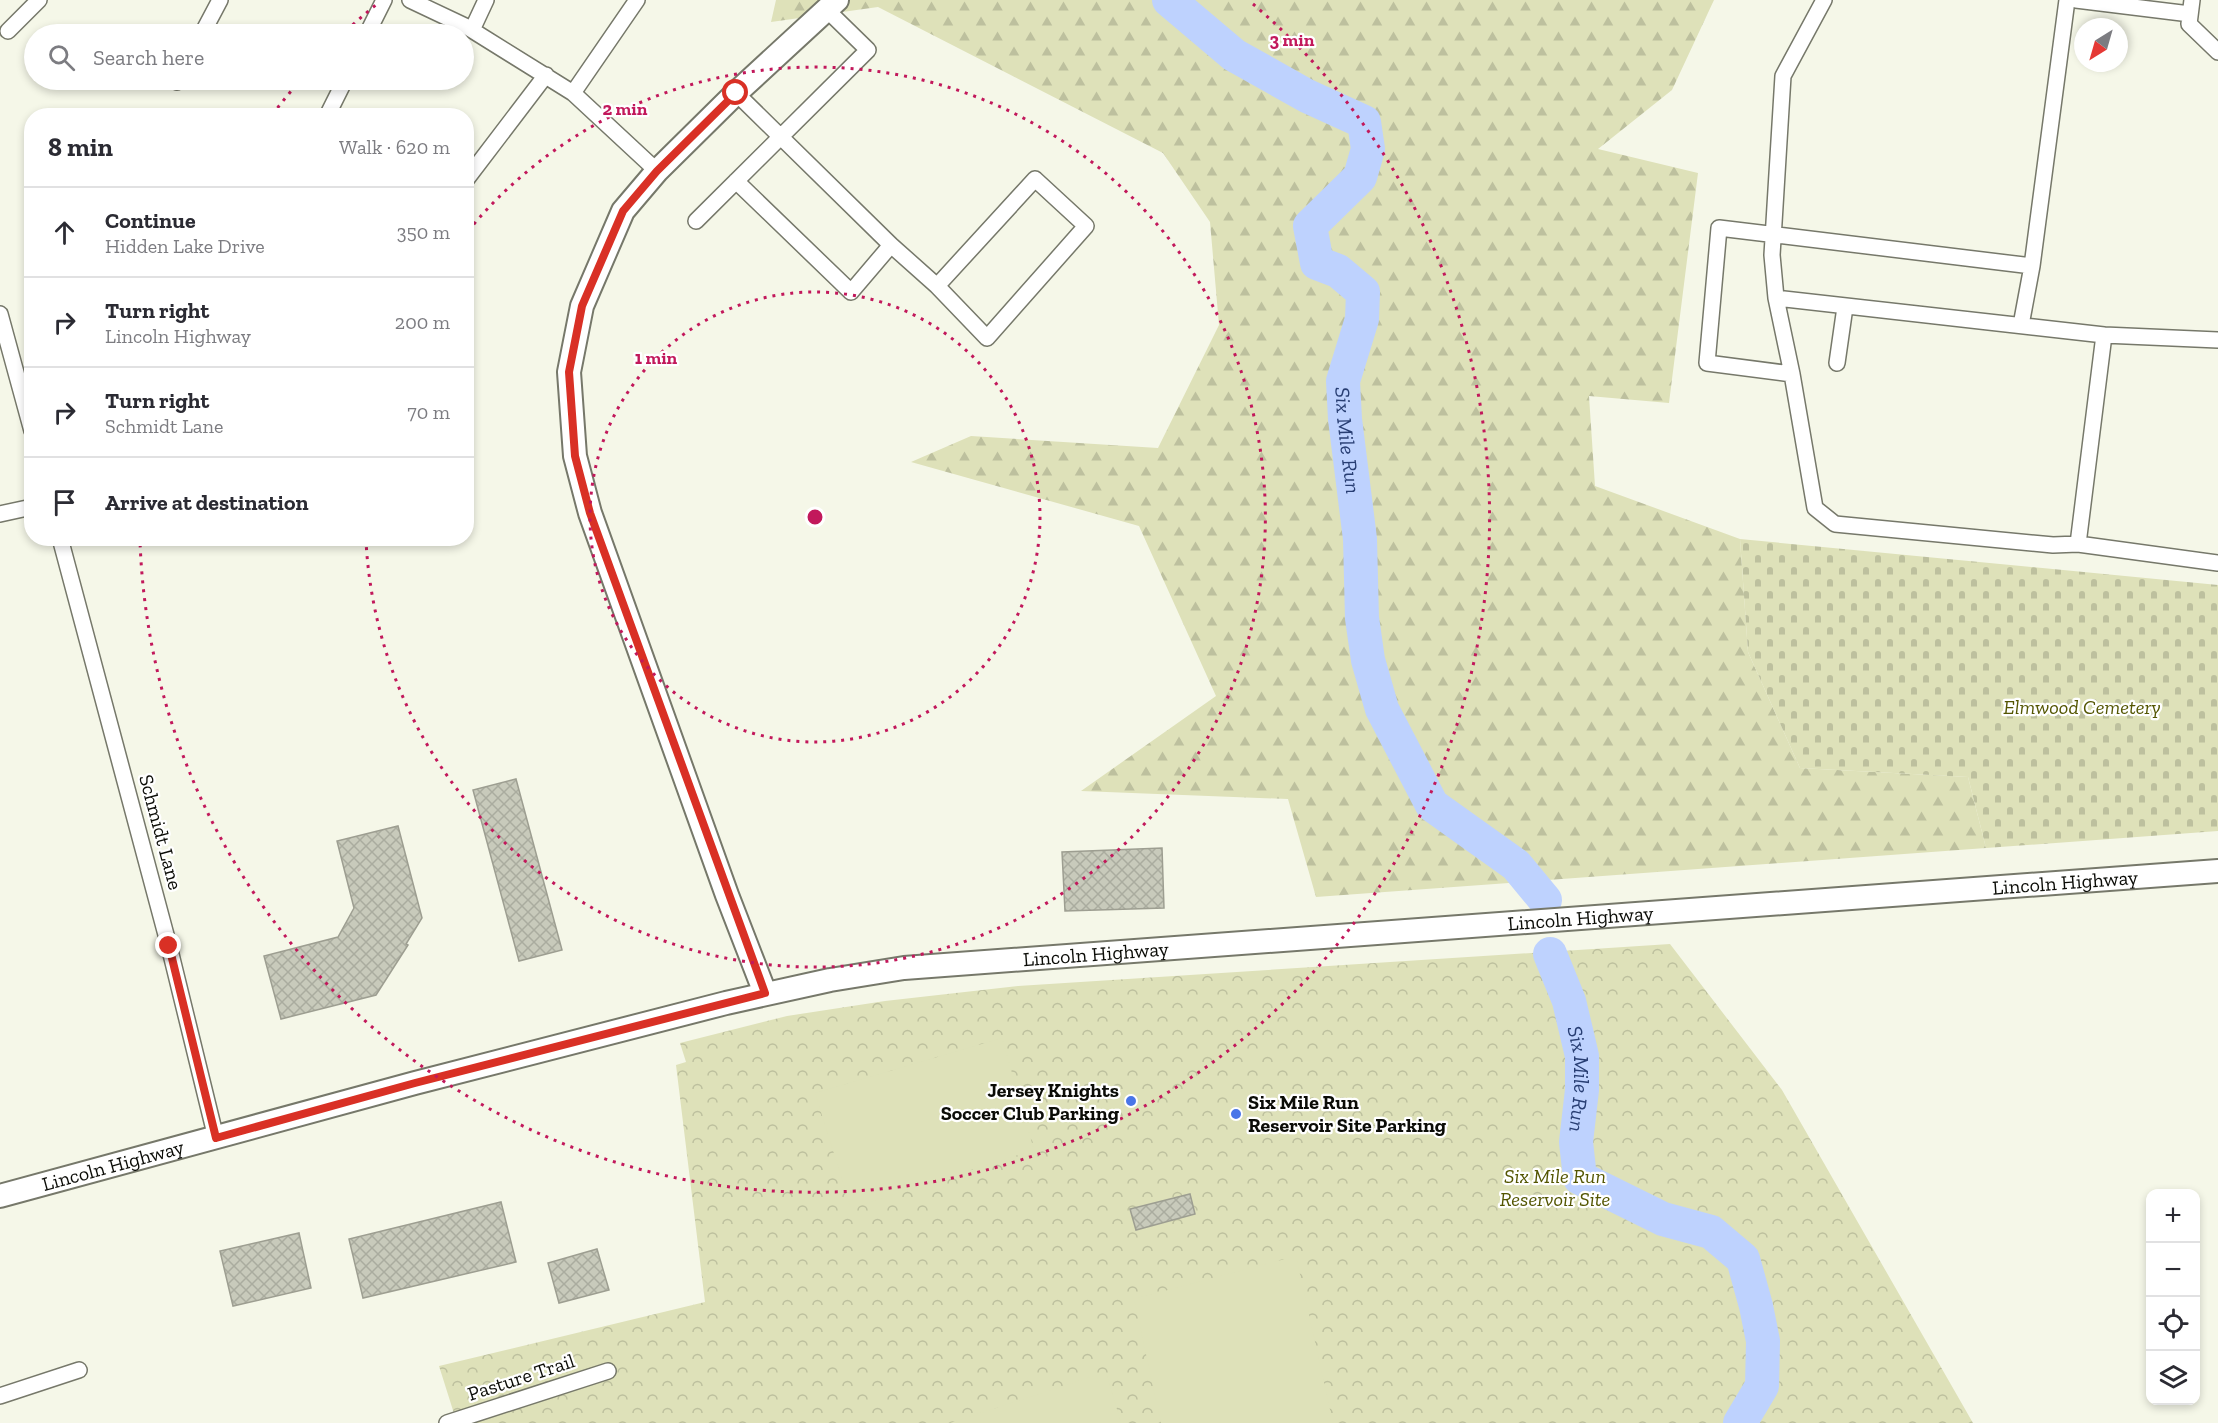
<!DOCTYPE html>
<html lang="en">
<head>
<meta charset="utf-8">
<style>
  :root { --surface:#fff; --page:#f7f7f7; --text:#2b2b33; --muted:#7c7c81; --line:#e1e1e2 }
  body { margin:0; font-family:"Zilla Slab",serif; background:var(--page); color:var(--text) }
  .controls { position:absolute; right:18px; bottom:18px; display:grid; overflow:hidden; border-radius:12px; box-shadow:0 3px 9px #0003 }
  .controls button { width:54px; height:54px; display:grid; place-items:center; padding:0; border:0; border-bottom:2px solid var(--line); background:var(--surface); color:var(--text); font:30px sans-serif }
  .compass { position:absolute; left:2074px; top:18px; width:54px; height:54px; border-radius:50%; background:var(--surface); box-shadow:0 3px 9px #0003; rotate:217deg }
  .stop { position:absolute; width:18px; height:18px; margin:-14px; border:4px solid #d93025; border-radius:50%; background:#fff }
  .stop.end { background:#d93025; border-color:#fff; box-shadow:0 2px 6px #0008 }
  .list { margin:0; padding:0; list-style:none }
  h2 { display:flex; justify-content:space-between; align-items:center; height:78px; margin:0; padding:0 24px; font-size:26px }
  h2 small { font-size:20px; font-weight:400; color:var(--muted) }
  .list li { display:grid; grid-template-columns:39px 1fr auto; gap:18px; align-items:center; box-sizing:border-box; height:90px; padding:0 24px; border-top:2px solid var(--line) }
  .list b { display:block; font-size:22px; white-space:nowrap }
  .list p { margin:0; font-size:20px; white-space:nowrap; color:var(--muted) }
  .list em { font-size:20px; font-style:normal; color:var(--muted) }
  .icon { flex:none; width:33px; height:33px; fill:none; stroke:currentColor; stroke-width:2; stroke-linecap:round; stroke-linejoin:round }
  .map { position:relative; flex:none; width:2218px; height:1423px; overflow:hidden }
  .search { position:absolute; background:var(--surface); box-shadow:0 3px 9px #0003; left:24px; top:24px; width:450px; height:66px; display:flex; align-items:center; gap:15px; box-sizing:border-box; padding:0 21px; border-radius:33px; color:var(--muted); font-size:22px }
  .panel { position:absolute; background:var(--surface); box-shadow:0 3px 9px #0003; left:24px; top:108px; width:450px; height:438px; border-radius:24px }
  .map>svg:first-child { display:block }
  .forest { fill:url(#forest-firs) }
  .cemetery { fill:url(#cemetery-stones) }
  .park { fill:url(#park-crowns) }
  .pitch { fill:#dee1b9 }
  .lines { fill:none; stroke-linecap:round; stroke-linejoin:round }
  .river { stroke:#bed2fe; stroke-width:34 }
  .building { fill:url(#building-cross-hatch); stroke:#9d9e91; stroke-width:1.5 }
  .street-casing { stroke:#76786a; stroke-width:18 }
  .secondary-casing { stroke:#76786a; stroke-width:26 }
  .street { stroke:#fff; stroke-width:15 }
  .secondary { stroke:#fff; stroke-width:22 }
  .route { stroke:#d93025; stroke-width:8 }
  .ring { fill:none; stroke:#c2185b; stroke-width:3; stroke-dasharray:3 6 }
  .poi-dot { fill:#4975e8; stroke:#fff; stroke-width:2 }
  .labels { text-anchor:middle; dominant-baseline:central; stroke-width:4.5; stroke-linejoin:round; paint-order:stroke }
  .park-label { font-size:20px; font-style:italic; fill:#535501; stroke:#fff }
  .street-label { font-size:20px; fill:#0b0c07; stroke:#fff }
  .poi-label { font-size:20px; font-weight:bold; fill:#0b0c07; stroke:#fff; text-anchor:end }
  .water-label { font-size:21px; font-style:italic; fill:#283e73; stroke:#fff }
  .centre { fill:#c2185b; stroke:#fff; stroke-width:3 }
  .ring-label { font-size:18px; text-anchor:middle; font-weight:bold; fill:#c2185b; stroke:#fff; stroke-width:4.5; stroke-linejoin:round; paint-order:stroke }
</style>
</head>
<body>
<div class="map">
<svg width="2218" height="1423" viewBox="0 0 2218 1423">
  <defs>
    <pattern id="forest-firs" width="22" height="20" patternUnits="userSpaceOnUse" patternTransform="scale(1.5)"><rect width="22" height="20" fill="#dee1b9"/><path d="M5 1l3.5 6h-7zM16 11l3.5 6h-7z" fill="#bdc09e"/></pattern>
    <pattern id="cemetery-stones" width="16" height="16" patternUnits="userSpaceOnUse" patternTransform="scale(1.5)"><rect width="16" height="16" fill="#dee1b9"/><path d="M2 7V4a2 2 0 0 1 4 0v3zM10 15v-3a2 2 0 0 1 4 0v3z" fill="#bdc09e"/></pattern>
    <pattern id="park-crowns" width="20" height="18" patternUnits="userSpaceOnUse" patternTransform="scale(1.5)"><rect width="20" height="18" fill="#dee1b9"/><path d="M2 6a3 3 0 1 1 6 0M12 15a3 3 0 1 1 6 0" fill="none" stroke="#bdc09e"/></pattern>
    <pattern id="building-cross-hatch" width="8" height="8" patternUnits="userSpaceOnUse" patternTransform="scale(1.5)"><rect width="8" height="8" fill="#c8cabb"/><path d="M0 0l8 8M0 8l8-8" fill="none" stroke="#aaac9f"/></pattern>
  </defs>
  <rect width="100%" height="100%" fill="#f5f7e8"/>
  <path class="forest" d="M 776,0 L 1714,0 L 1672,90 L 1598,149 L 1698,173 L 1669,403 L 1589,396 L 1595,486 L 1740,539 L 1748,652 L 1800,768 L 1968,777 L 1986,848 L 1316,897 L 1288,799 L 1081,791 L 1216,696 L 1139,526 L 911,462 L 971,436 L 1158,448 L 1219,325 L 1210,222 L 1163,153 L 878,7 L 771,22 Z"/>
  <path class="cemetery" d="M 1740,539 L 2218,585 L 2218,831 L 1986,848 L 1968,777 L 1800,768 L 1748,652 Z"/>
  <path class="park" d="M 1670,944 L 1782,1090 L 1973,1423 L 457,1423 L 439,1366 L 705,1302 L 676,1065 L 686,1062 L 680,1043 L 787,1016 L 885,1001 L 1018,986 Z"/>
  <path class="pitch" d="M 1002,1038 L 1034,1150 L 851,1208 L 815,1093 Z
    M 1296,1256 L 1333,1423 L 1161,1423 L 1134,1299 Z
    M 1106,1372 L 1121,1423 L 950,1423 Z"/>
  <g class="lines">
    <g class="river">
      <path id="s1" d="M 1169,0 L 1234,55 L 1307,96 L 1364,122 L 1368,149 L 1360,177 L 1310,226 L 1317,263 L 1338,271 L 1363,292 L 1362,319 L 1343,381 L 1345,419 L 1360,539 L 1362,618 L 1368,660 L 1382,709 L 1432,805 L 1516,865 L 1545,900"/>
      <path id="s2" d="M 1550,954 L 1569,1001 L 1582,1056 L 1582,1090 L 1576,1142 L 1580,1178 L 1663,1219 L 1711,1232 L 1743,1259 L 1756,1306 L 1763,1341 L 1762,1386 L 1740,1423"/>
    </g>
  </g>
  <path class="building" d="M 516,779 L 562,950 L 519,961 L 473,790 Z
    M 398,826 L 422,918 L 406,944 L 408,945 L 376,995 L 281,1019 L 264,956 L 338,937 L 354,908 L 337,841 Z
    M 1162,848 L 1164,908 L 1065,911 L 1062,852 Z
    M 1190,1194 L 1195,1214 L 1136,1230 L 1130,1209 Z
    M 501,1202 L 516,1262 L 363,1298 L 349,1239 Z
    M 299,1233 L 311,1288 L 233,1306 L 220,1251 Z
    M 597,1249 L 609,1290 L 559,1303 L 548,1263 Z"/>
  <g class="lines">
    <g class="street-casing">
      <path id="street" d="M 410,0 L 467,27 L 573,93 L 657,171
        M 1824,0 L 1783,76 L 1772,255 L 1776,298 L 2104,335 L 2218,340
        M 2076,0 L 2190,14
        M 2192,0 L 2189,24 L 2218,52
        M 472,30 L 486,0
        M 8,31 L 39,0
        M 202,34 L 220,0
        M 367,34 L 384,0
        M 177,82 L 178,80
        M 573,93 L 637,0
        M 736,93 L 891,245 L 937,286
        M 327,116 L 345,80
        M 1035,179 L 1086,226 L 987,338 L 937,286 Z
        M 466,180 L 546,75
        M 736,181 L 851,292 L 891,245
        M 696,221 L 868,50 L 827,10
        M 1776,298 L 1792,374 L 1815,508 L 1835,524 L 2053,545 L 2078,544 L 2218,563
        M 0,314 L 32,431
        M 2021,325 L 2032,266 L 2067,0
        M 1837,363 L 1845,307
        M 1792,374 L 1707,363 L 1719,228 L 2032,266
        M 0,514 L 32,507
        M 60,538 L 169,946 L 216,1138
        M 2078,544 L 2104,335
        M 0,1396 L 79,1370
        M 447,1423 L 608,1371"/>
    </g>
    <g class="secondary-casing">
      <g id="secondary">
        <path d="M 765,993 L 727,895 L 590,513 L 575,456 L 569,372 L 582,306 L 623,211 L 657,171 L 736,93 L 837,0"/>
        <path id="s3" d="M 0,1196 L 415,1083 L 726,1003 L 830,980 L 904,968 L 2218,871"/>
      </g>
    </g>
    <use href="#street" class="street"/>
    <use href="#secondary" class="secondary"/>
  </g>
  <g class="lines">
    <path class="route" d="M 169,946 L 216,1138 L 415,1083 L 765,993 L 590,513 L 575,456 L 569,372 L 582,306 L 623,211 L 657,171 L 736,93"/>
  </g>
  <g class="ring">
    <circle cx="815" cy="517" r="225"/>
    <path d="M468 231A450 450 0 1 1 366 541"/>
    <path d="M272 115A675 675 0 0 1 298 83M346 31A675 675 0 0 1 377 4M1253 4A675 675 0 1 1 140 541"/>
  </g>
  <g class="poi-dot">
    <circle cx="1131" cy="1101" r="6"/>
    <circle cx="1236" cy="1114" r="6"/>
  </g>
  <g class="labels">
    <g class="park-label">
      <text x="2082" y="707">Elmwood Cemetery</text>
      <text x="1555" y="1176">Six Mile Run<tspan x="1555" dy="23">Reservoir Site</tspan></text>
    </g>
    <g class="street-label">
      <text transform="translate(161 832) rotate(75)">Schmidt Lane</text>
      <text stroke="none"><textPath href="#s3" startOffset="2097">Lincoln Highway</textPath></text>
      <text stroke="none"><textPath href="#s3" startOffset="1611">Lincoln Highway</textPath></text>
      <text stroke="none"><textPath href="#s3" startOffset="1125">Lincoln Highway</textPath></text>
      <text stroke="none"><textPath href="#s3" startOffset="117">Lincoln Highway</textPath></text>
      <text transform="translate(521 1377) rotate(-18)">Pasture Trail</text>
    </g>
    <g class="poi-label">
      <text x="1119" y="1090">Jersey Knights<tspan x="1119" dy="23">Soccer Club Parking</tspan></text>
      <text x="1248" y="1102" text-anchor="start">Six Mile Run<tspan x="1248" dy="23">Reservoir Site Parking</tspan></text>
    </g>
    <g class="water-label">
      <text stroke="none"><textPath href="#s1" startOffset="602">Six Mile Run</textPath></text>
      <text stroke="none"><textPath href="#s2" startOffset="130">Six Mile Run</textPath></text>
    </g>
  </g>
  <circle cx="815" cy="517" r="9" class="centre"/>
  <g class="ring-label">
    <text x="1292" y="46">3 min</text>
    <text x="625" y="115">2 min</text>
    <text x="656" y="364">1 min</text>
  </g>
</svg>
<div class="controls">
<button>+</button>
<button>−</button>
<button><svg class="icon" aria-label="locate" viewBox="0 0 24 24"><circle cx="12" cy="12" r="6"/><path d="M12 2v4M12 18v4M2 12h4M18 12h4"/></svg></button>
<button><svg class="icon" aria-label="layers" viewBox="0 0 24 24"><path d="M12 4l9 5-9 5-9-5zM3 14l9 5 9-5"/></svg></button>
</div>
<svg class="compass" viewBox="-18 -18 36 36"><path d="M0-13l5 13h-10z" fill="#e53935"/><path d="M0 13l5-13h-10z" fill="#7c7c81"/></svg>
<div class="stop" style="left:736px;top:93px"></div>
<div class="stop end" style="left:169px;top:946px"></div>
<div class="search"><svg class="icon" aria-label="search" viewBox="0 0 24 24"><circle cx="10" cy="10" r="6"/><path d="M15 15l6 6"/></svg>Search here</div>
<section class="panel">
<h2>8 min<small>Walk · 620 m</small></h2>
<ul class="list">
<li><svg class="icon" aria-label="ahead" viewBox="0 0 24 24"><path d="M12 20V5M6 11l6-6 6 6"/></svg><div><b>Continue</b><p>Hidden Lake Drive</p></div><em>350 m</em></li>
<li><svg class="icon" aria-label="right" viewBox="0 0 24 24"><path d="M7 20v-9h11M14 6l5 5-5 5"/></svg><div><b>Turn right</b><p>Lincoln Highway</p></div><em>200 m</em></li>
<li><svg class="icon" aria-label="right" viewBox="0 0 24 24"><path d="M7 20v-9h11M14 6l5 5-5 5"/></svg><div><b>Turn right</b><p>Schmidt Lane</p></div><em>70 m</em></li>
<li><svg class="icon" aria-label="arrive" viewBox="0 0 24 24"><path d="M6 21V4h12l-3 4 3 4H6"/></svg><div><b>Arrive at destination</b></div></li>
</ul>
</section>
</div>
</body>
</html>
